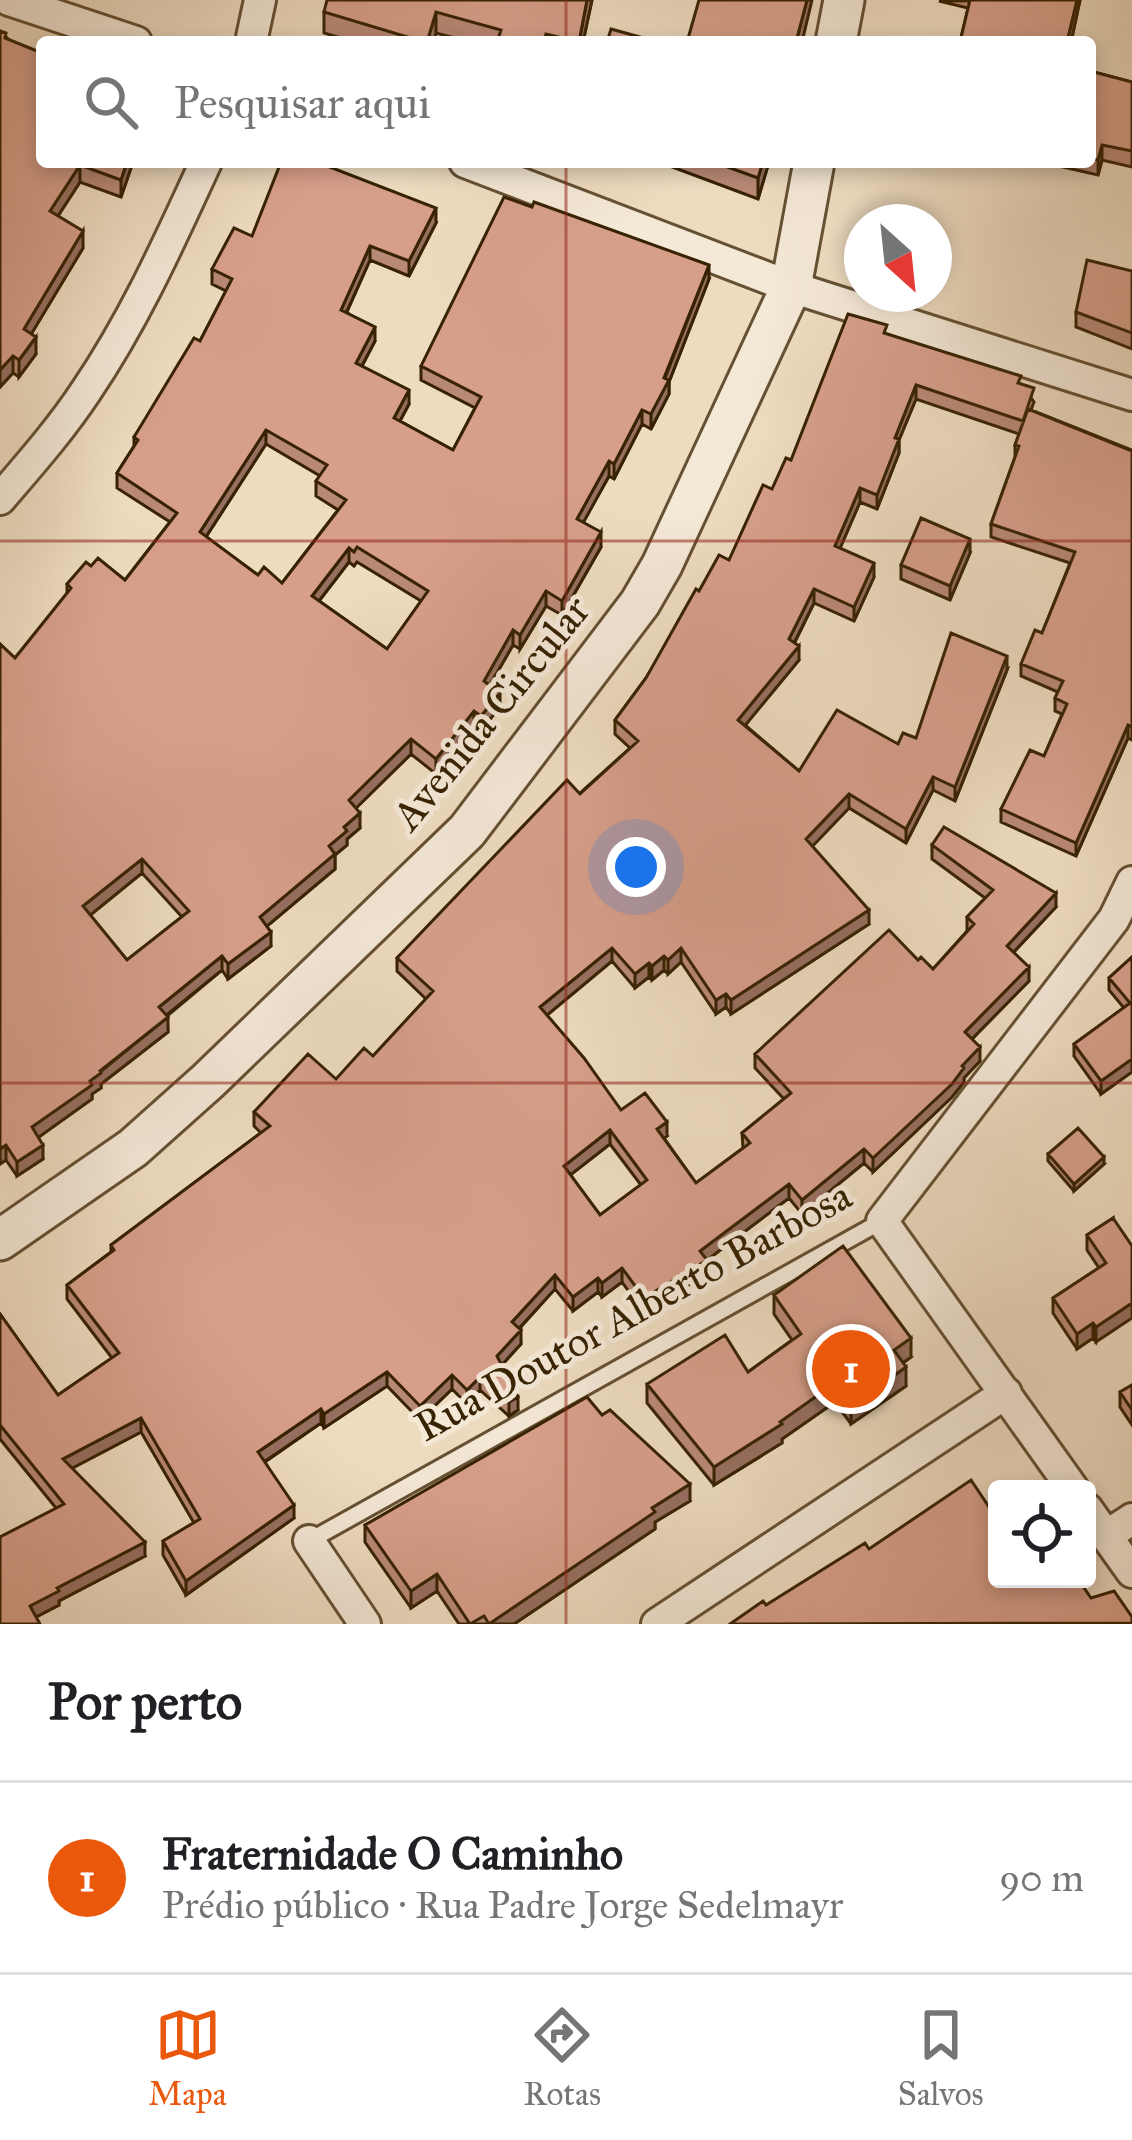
<!DOCTYPE html>
<html lang="pt">
<head>
<meta charset="utf-8">
<style>
  :root { --surface:#fff; --page:#f6f6f6; --text:#202124; --muted:#757577; --line:#e0e0e0; --accent:#ea580c }
  body { margin:0; font-family:"IM FELL Great Primer",serif; background:var(--page); color:var(--text) }
  .controls { position:absolute; right:36px; bottom:36px; display:grid; overflow:hidden; border-radius:12px; box-shadow:0 6px 18px #0003 }
  .controls button { width:108px; height:108px; display:grid; place-items:center; padding:0; border:0; border-bottom:3px solid var(--line); background:var(--surface); color:var(--text); font:60px sans-serif }
  .compass { position:absolute; left:844px; top:204px; width:108px; height:108px; border-radius:50%; background:var(--surface); box-shadow:0 6px 18px #0003; rotate:153deg }
  .you { position:absolute; left:636px; top:867px; width:42px; height:42px; margin:-30px; border:9px solid #fff; border-radius:50%; background:#1a73e8; box-shadow:0 0 0 18px #1a73e833 }
  .badge { display:grid; place-items:center; width:78px; height:78px; border-radius:50%; background:var(--accent); color:#fff; font-size:39px; font-weight:700 }
  .pin { position:absolute; translate:-50% -50%; border:6px solid #fff; box-shadow:0 3px 12px #0006 }
  .list { margin:0; padding:0; list-style:none }
  h2 { display:flex; justify-content:space-between; align-items:center; height:156px; margin:0; padding:0 48px; font-size:51px }
  h2 small { font-size:39px; font-weight:400; color:var(--muted) }
  .list li { display:grid; grid-template-columns:78px 1fr auto; gap:36px; align-items:center; box-sizing:border-box; height:192px; padding:0 48px; border-top:3px solid var(--line) }
  .list b { display:block; font-size:45px; white-space:nowrap }
  .list p { margin:0; font-size:39px; white-space:nowrap; color:var(--muted) }
  .list em { font-size:39px; font-style:normal; color:var(--muted) }
  .icon { flex:none; width:66px; height:66px; fill:none; stroke:currentColor; stroke-width:2; stroke-linecap:round; stroke-linejoin:round }
  .map { position:relative; flex:none; width:1132px; height:1624px; overflow:hidden }
  .search { position:absolute; background:var(--surface); box-shadow:0 6px 18px #0003; left:36px; right:36px; top:36px; height:132px; display:flex; align-items:center; gap:30px; box-sizing:border-box; padding:0 42px; border-radius:12px; color:var(--muted); font-size:45px }
  .sheet { height:348px; background:var(--surface) }
  nav { display:flex; justify-content:space-around; align-items:center; box-sizing:border-box; height:168px; border-top:3px solid var(--line); background:var(--surface); font-size:33px; color:var(--muted) }
  nav a { display:grid; justify-items:center; gap:6px }
  nav .on { color:var(--accent) }
  .map>svg:first-child { display:block }
  .lines { fill:none; stroke-linecap:round; stroke-linejoin:round }
  .service-casing { stroke:#655032; stroke-width:21 }
  .minor-casing { stroke:#655032; stroke-width:36 }
  .tertiary-casing { stroke:#655032; stroke-width:45 }
  .service { stroke:#f4e8d7; stroke-width:15 }
  .minor { stroke:#f4e8d7; stroke-width:30 }
  .tertiary { stroke:#f4e8d7; stroke-width:39 }
  .wall { fill:#b98977; stroke:#372202; stroke-width:3; fill-rule:evenodd }
  .shaded-wall { fill:#966f61; stroke:#372202; stroke-width:3 }
  .building { fill:#d79f8a; stroke:#372202; stroke-width:3; fill-rule:evenodd }
  .grid { fill:none; stroke:#8f2418; stroke-width:3; stroke-opacity:0.55 }
  .labels { text-anchor:middle; dominant-baseline:central; stroke-width:10; stroke-linejoin:round; paint-order:stroke }
  .street-label { font-size:42px; fill:#372202; stroke:#f4e8d7 }
</style>
</head>
<body>
<div class="map">
<svg width="1132" height="1624" viewBox="0 0 1132 1624">
  <rect width="100%" height="100%" fill="#eedcc1"/>
  <filter id="stains"><feTurbulence type="fractalNoise" baseFrequency=".00167" numOctaves="4"/><feColorMatrix values="0 0 0 0 .2 0 0 0 0 .09 0 0 0 0 .02 0 0 0 .5 -.17"/></filter>
  <radialGradient id="worn" r=".72"><stop offset=".6" stop-color="#630" stop-opacity="0"/><stop offset="1" stop-color="#630" stop-opacity=".3"/></radialGradient>
  <g class="lines">
    <g class="service-casing">
      <path id="service" d="M 309,1541 L 882,1221"/>
    </g>
    <g class="minor-casing">
      <path id="minor" d="M 9,0 L 136,42
        M 251,42 L 260,0
        M 465,162 L 791,287 L 1132,395
        M 0,499 C 30,464 61,429 86,391 C 135,319 170,240 206,162
        M 1073,1489 L 882,1221 L 1114,919 L 1132,882
        M 1087,1509 L 1132,1572
        M 1106,1536 L 1132,1519
        M 309,1541 L 365,1624
        M 657,1624 L 1006,1393"/>
    </g>
    <g class="tertiary-casing">
      <path id="tertiary" d="M 836,42 L 844,0
        M 0,1240 L 133,1148 L 208,1081 L 467,831 L 640,603 L 662,565 L 791,287 L 814,162"/>
    </g>
    <use href="#service" class="service"/>
    <use href="#minor" class="minor"/>
    <use href="#tertiary" class="tertiary"/>
  </g>
  <path class="wall" d="M 592,0 L 583,42 L 470,42 L 436,33 L 434,42 L 354,42 L 324,33 L 324,12 Z
    M 1080,0 L 1071,42 L 960,42 L 968,8 L 939,1 Z
    M 0,31 L 133,162 L 121,197 L 80,182 L 58,216 L 83,248 L 31,334 L 36,354 L 19,377 L 13,373 L 0,387 Z
    M 1090,71 L 1132,82 L 1132,167 L 1102,160 L 1098,175 L 1041,162 L 1090,162 Z
    M 659,162 L 769,162 L 758,199 Z
    M 436,223 L 409,276 L 370,260 L 347,312 L 375,341 L 362,366 L 409,404 L 400,421 L 453,450 L 475,408 L 421,380 L 421,366 L 709,279 L 669,382 L 669,394 L 651,429 L 642,424 L 614,479 L 609,476 L 583,522 L 601,547 L 562,615 L 546,606 L 520,649 L 513,645 L 490,685 L 500,707 L 481,730 L 474,726 L 436,774 L 411,754 L 356,808 L 360,828 L 347,839 L 347,845 L 335,855 L 335,869 L 267,926 L 271,946 L 228,979 L 222,970 L 167,1016 L 168,1032 L 101,1084 L 101,1088 L 92,1094 L 92,1099 L 38,1137 L 43,1159 L 17,1176 L 6,1160 L 0,1164 L 0,644 L 15,658 L 67,594 L 67,584 L 91,566 L 125,580 L 170,522 L 117,488 L 117,473 L 134,446 L 134,437 L 200,341 L 226,291 L 212,284 L 212,269 L 252,236 ZM 266,444 L 320,476 L 316,481 L 316,496 L 338,510 L 282,583 L 258,575 L 206,537 ZM 349,562 L 354,566 L 357,562 L 421,601 L 387,649 L 319,601 ZM 142,873 L 182,917 L 127,960 L 90,915 Z
    M 1132,271 L 1132,349 L 1076,327 L 1076,312 Z
    M 887,334 L 1021,384 L 1034,402 L 1031,410 L 1132,450 L 1132,740 L 1128,738 L 1076,856 L 1001,822 L 1001,809 L 1044,756 L 1062,714 L 1055,711 L 1055,698 L 1058,692 L 1021,676 L 1021,664 L 1042,633 L 1070,563 L 991,537 L 991,524 L 1015,457 L 1015,445 L 1019,434 L 916,399 L 899,440 L 899,453 L 877,509 L 860,502 L 840,548 L 874,577 L 854,621 L 814,603 L 795,642 L 799,660 L 745,725 L 799,771 L 916,738 L 1007,670 L 955,801 L 933,790 L 906,843 L 849,808 L 812,846 L 869,924 L 731,1014 L 726,1007 L 716,1014 L 681,962 L 668,974 L 664,970 L 652,980 L 649,977 L 635,988 L 612,961 L 547,1015 L 621,1110 L 667,1136 L 664,1138 L 696,1183 L 743,1148 L 742,1133 L 784,1099 L 755,1068 L 755,1054 L 918,960 L 933,969 L 967,931 L 967,917 L 985,898 L 932,859 L 932,845 L 1056,907 L 1014,952 L 1029,981 L 972,1039 L 980,1061 L 964,1078 L 964,1082 L 952,1097 L 873,1172 L 864,1163 L 802,1214 L 789,1198 L 707,1260 L 707,1274 L 644,1312 L 622,1282 L 602,1297 L 598,1292 L 573,1311 L 555,1289 L 519,1329 L 521,1344 L 502,1365 L 518,1410 L 509,1416 L 480,1390 L 467,1404 L 452,1389 L 420,1420 L 387,1386 L 324,1428 L 321,1423 L 265,1462 L 294,1518 L 186,1595 L 163,1555 L 163,1541 L 194,1523 L 141,1432 L 72,1468 L 145,1556 L 59,1601 L 59,1605 L 36,1617 L 0,1624 L 56,1508 L 0,1439 L 0,1314 L 58,1395 L 112,1358 L 67,1299 L 67,1285 L 111,1252 L 111,1245 L 261,1133 L 254,1126 L 254,1112 L 336,1079 L 373,1056 L 426,999 L 397,971 L 397,958 L 630,748 L 615,734 L 615,720 L 646,678 L 699,591 L 729,560 L 791,460 ZM 610,1144 L 641,1185 L 600,1215 L 570,1175 Z
    M 970,553 L 950,600 L 901,579 L 901,565 Z
    M 1132,957 L 1132,1072 L 1101,1094 L 1074,1056 L 1074,1044 L 1124,1008 L 1109,990 L 1109,978 Z
    M 1048,1154 L 1104,1164 L 1074,1191 L 1048,1161 Z
    M 1113,1218 L 1096,1342 L 1093,1338 L 1077,1349 L 1053,1313 L 1053,1298 L 1099,1268 L 1087,1250 L 1087,1235 Z
    M 774,1295 L 911,1357 L 903,1363 L 906,1386 L 851,1424 L 835,1402 L 782,1439 L 782,1443 L 714,1485 L 647,1403 L 647,1384 L 748,1372 L 792,1340 L 774,1314 Z
    M 1132,1385 L 1132,1425 L 1120,1407 L 1120,1392 Z
    M 602,1415 L 690,1501 L 655,1522 L 655,1529 L 514,1624 L 459,1624 L 437,1591 L 411,1608 L 365,1542 L 365,1525 Z"/>
  <path class="shaded-wall" d="M 587,0 L 592,0 L 583,42 L 579,42 Z
    M 807,0 L 812,0 L 802,42 L 796,42 Z
    M 1077,0 L 1080,0 L 1071,42 L 1067,42 Z
    M 436,12 L 436,33 L 434,42 L 427,42 Z
    M 1102,145 L 1102,160 L 1098,175 L 1098,160 Z
    M 127,162 L 133,162 L 121,197 L 121,180 Z
    M 763,162 L 769,162 L 758,199 L 758,178 Z
    M 80,165 L 80,182 L 50,228 L 50,211 Z
    M 436,208 L 436,223 L 409,276 L 409,261 Z
    M 83,231 L 83,248 L 24,346 L 24,329 Z
    M 370,246 L 370,260 L 341,324 L 341,310 Z
    M 709,265 L 709,279 L 669,382 L 669,394 L 651,429 L 651,414 Z
    M 375,327 L 375,341 L 356,377 L 356,363 Z
    M 36,337 L 36,354 L 19,377 L 19,360 Z
    M 13,356 L 13,373 L 0,387 L 0,370 Z
    M 916,385 L 916,399 L 899,440 L 899,453 L 877,509 L 877,495 L 895,438 Z
    M 409,390 L 409,404 L 394,432 L 394,418 Z
    M 642,410 L 642,424 L 614,479 L 614,464 Z
    M 266,430 L 266,444 L 200,546 L 200,532 Z
    M 609,461 L 609,476 L 577,534 L 577,519 Z
    M 860,488 L 860,502 L 835,560 L 835,546 Z
    M 601,532 L 601,547 L 562,615 L 562,601 Z
    M 970,539 L 970,553 L 950,600 L 950,586 Z
    M 349,548 L 349,562 L 312,610 L 312,596 Z
    M 874,563 L 874,577 L 854,621 L 854,607 Z
    M 814,589 L 814,603 L 789,653 L 789,639 Z
    M 546,591 L 546,606 L 520,649 L 520,635 Z
    M 513,630 L 513,645 L 484,695 L 484,681 Z
    M 799,646 L 799,660 L 738,734 L 738,720 Z
    M 1007,656 L 1007,670 L 955,801 L 955,787 Z
    M 500,693 L 500,707 L 481,730 L 481,716 Z
    M 474,711 L 474,726 L 436,774 L 436,759 Z
    M 1128,725 L 1128,738 L 1076,856 L 1076,843 Z
    M 411,739 L 411,754 L 349,815 L 349,800 Z
    M 933,777 L 933,790 L 906,843 L 906,829 Z
    M 849,794 L 849,808 L 806,853 L 806,839 Z
    M 360,813 L 360,828 L 347,839 L 347,845 L 335,855 L 335,869 L 260,932 L 260,917 L 344,827 Z
    M 142,859 L 142,873 L 83,921 L 83,906 Z
    M 1056,893 L 1056,907 L 1007,959 L 1007,946 Z
    M 869,910 L 869,924 L 731,1014 L 731,1000 Z
    M 271,932 L 271,946 L 228,979 L 228,964 Z
    M 612,948 L 612,961 L 540,1021 L 540,1007 Z
    M 681,948 L 681,962 L 668,974 L 668,960 Z
    M 222,956 L 222,970 L 159,1021 L 159,1007 Z
    M 664,956 L 664,970 L 652,980 L 652,966 Z
    M 649,963 L 649,977 L 635,988 L 635,974 Z
    M 1029,967 L 1029,981 L 965,1046 L 965,1032 Z
    M 726,994 L 726,1007 L 716,1014 L 716,1000 Z
    M 168,1017 L 168,1032 L 101,1084 L 101,1088 L 92,1094 L 92,1099 L 32,1142 L 32,1127 Z
    M 980,1047 L 980,1061 L 964,1078 L 964,1082 L 952,1097 L 873,1172 L 873,1158 Z
    M 1132,1059 L 1132,1072 L 1101,1094 L 1101,1081 Z
    M 667,1122 L 667,1136 L 657,1143 L 657,1129 Z
    M 610,1130 L 610,1144 L 564,1180 L 564,1166 Z
    M 6,1145 L 6,1160 L 0,1164 L 0,1149 Z
    M 43,1145 L 43,1159 L 17,1176 L 17,1162 Z
    M 864,1149 L 864,1163 L 802,1214 L 802,1200 Z
    M 1104,1157 L 1104,1164 L 1074,1191 L 1074,1184 Z
    M 789,1184 L 789,1198 L 707,1260 L 707,1274 L 644,1312 L 644,1298 L 700,1251 Z
    M 622,1268 L 622,1282 L 602,1297 L 602,1283 Z
    M 555,1275 L 555,1289 L 512,1336 L 512,1322 Z
    M 598,1278 L 598,1292 L 573,1311 L 573,1297 Z
    M 1132,1303 L 1132,1318 L 1096,1342 L 1096,1327 Z
    M 1093,1323 L 1093,1338 L 1077,1349 L 1077,1334 Z
    M 521,1330 L 521,1344 L 497,1370 L 497,1356 Z
    M 911,1338 L 911,1357 L 894,1369 L 894,1350 Z
    M 906,1367 L 906,1386 L 851,1424 L 851,1406 Z
    M 387,1372 L 387,1386 L 324,1428 L 324,1414 Z
    M 452,1375 L 452,1389 L 420,1420 L 420,1406 Z
    M 480,1377 L 480,1390 L 467,1404 L 467,1390 Z
    M 835,1383 L 835,1402 L 782,1439 L 782,1443 L 714,1485 L 714,1467 Z
    M 518,1397 L 518,1410 L 509,1416 L 509,1402 Z
    M 321,1409 L 321,1423 L 258,1466 L 258,1452 Z
    M 141,1418 L 141,1432 L 63,1473 L 63,1459 Z
    M 690,1484 L 690,1501 L 655,1522 L 655,1529 L 514,1624 L 489,1624 L 652,1508 Z
    M 294,1505 L 294,1518 L 186,1595 L 186,1581 Z
    M 145,1542 L 145,1556 L 59,1601 L 59,1605 L 30,1620 L 30,1606 L 57,1588 Z
    M 437,1574 L 437,1591 L 411,1608 L 411,1591 Z"/>
  <path class="building" d="M 327,0 L 587,0 L 579,42 L 546,34 L 544,42 L 497,42 L 501,30 L 436,12 L 427,42 L 424,42 L 324,12 Z
    M 699,0 L 807,0 L 796,42 L 687,42 Z
    M 970,0 L 1077,0 L 1067,42 L 1005,42 L 1006,38 L 997,42 L 960,42 Z
    M 611,29 L 658,42 L 607,42 Z
    M 0,31 L 6,33 L 5,38 L 42,53 L 42,162 L 127,162 L 121,180 L 80,165 L 50,211 L 83,231 L 24,329 L 36,337 L 19,360 L 13,356 L 0,370 Z
    M 1090,71 L 1132,82 L 1132,151 L 1102,145 L 1098,160 L 1090,158 Z
    M 281,162 L 317,162 L 436,208 L 409,261 L 370,246 L 341,310 L 375,327 L 356,363 L 409,390 L 394,418 L 453,450 L 481,397 L 421,366 L 504,197 L 532,207 L 534,202 L 709,265 L 664,378 L 669,380 L 651,414 L 642,410 L 614,464 L 609,461 L 577,519 L 601,532 L 562,601 L 546,591 L 520,635 L 513,630 L 484,681 L 500,693 L 481,716 L 474,711 L 436,759 L 411,739 L 349,800 L 360,813 L 344,827 L 347,831 L 329,846 L 335,854 L 260,917 L 271,932 L 228,964 L 222,956 L 159,1007 L 168,1017 L 100,1071 L 101,1073 L 90,1081 L 92,1085 L 32,1127 L 43,1145 L 17,1162 L 6,1145 L 0,1149 L 0,644 L 15,658 L 71,588 L 67,584 L 86,562 L 91,566 L 98,558 L 125,580 L 177,513 L 117,473 L 138,440 L 134,437 L 194,338 L 200,341 L 232,279 L 212,269 L 234,228 L 252,236 ZM 266,430 L 327,465 L 316,481 L 346,500 L 282,583 L 264,567 L 258,575 L 200,532 ZM 357,547 L 428,591 L 387,649 L 312,596 L 349,548 L 354,552 ZM 142,859 L 189,911 L 127,960 L 83,906 Z
    M 714,162 L 763,162 L 758,178 Z
    M 1087,260 L 1132,271 L 1132,333 L 1076,312 Z
    M 848,314 L 887,325 L 884,333 L 1021,376 L 1018,383 L 1034,388 L 1023,421 L 916,385 L 895,438 L 899,439 L 877,495 L 860,488 L 835,546 L 874,563 L 854,607 L 814,589 L 789,639 L 799,646 L 738,720 L 799,771 L 837,710 L 898,744 L 903,733 L 916,738 L 951,633 L 1007,656 L 955,787 L 933,777 L 906,829 L 849,794 L 806,839 L 869,910 L 731,1000 L 726,994 L 716,1000 L 681,948 L 668,960 L 664,956 L 652,966 L 649,963 L 635,974 L 612,948 L 540,1007 L 584,1058 L 621,1110 L 645,1093 L 667,1122 L 657,1129 L 696,1183 L 750,1143 L 742,1133 L 791,1093 L 755,1054 L 889,930 L 918,960 L 921,957 L 933,969 L 974,924 L 967,917 L 993,890 L 932,845 L 944,827 L 1056,893 L 1007,946 L 1029,967 L 965,1032 L 980,1047 L 962,1066 L 964,1068 L 952,1084 L 873,1158 L 864,1149 L 802,1200 L 789,1184 L 700,1251 L 707,1260 L 644,1298 L 622,1268 L 602,1283 L 598,1278 L 573,1297 L 555,1275 L 512,1322 L 521,1330 L 497,1356 L 518,1397 L 509,1402 L 480,1377 L 467,1390 L 452,1375 L 420,1406 L 387,1372 L 324,1414 L 321,1409 L 258,1452 L 294,1505 L 186,1581 L 163,1541 L 200,1519 L 141,1418 L 63,1459 L 145,1542 L 57,1588 L 59,1591 L 30,1606 L 40,1624 L 0,1624 L 0,1537 L 64,1504 L 0,1425 L 0,1314 L 58,1395 L 119,1353 L 67,1285 L 114,1250 L 111,1245 L 270,1126 L 254,1112 L 308,1054 L 336,1079 L 364,1048 L 373,1056 L 433,991 L 397,958 L 567,780 L 580,794 L 638,741 L 615,720 L 646,678 L 696,589 L 699,591 L 719,555 L 729,560 L 763,485 L 772,489 L 786,458 L 791,460 ZM 610,1130 L 647,1180 L 600,1215 L 564,1166 Z
    M 1028,409 L 1132,451 L 1132,727 L 1128,725 L 1076,843 L 1001,809 L 1030,750 L 1044,756 L 1067,704 L 1055,698 L 1063,681 L 1021,664 L 1035,630 L 1042,633 L 1075,552 L 991,524 L 1019,446 L 1015,445 Z
    M 921,518 L 970,539 L 950,586 L 901,565 Z
    M 1132,957 L 1132,1059 L 1101,1081 L 1074,1044 L 1130,1003 L 1109,978 Z
    M 1078,1128 L 1104,1157 L 1074,1184 L 1048,1154 Z
    M 1113,1218 L 1132,1246 L 1132,1303 L 1096,1327 L 1093,1323 L 1077,1334 L 1053,1298 L 1106,1263 L 1087,1235 Z
    M 843,1246 L 911,1338 L 894,1350 L 906,1367 L 851,1406 L 835,1383 L 780,1422 L 782,1424 L 714,1467 L 647,1384 L 725,1335 L 748,1372 L 801,1334 L 774,1295 Z
    M 1132,1385 L 1132,1410 L 1120,1392 Z
    M 587,1397 L 602,1415 L 610,1410 L 690,1484 L 652,1508 L 655,1512 L 489,1624 L 484,1616 L 470,1624 L 437,1574 L 411,1591 L 365,1525 Z
    M 971,1480 L 997,1519 L 997,1579 L 1078,1579 L 1091,1598 L 1114,1591 L 1132,1617 L 1132,1623 L 730,1624 L 763,1601 L 766,1605 L 865,1543 L 869,1549 Z"/>
  <path class="grid" d="M 566,0 L 566,42M 566,162 L 566,1624M 0,541 L 1132,541M 0,1083 L 1132,1083"/>
  <g class="labels">
    <g class="street-label">
      <text transform="translate(491 713) rotate(-51)">Avenida Circular</text>
      <text transform="translate(633 1311) rotate(-29)">Rua Doutor Alberto Barbosa</text>
    </g>
  </g>
  <rect width="100%" height="100%" filter="url(#stains)"/>
  <rect width="100%" height="100%" fill="url(#worn)"/>
</svg>
<div class="controls">
<button><svg class="icon" aria-label="locate" viewBox="0 0 24 24"><circle cx="12" cy="12" r="6"/><path d="M12 2v4M12 18v4M2 12h4M18 12h4"/></svg></button>
</div>
<svg class="compass" viewBox="-18 -18 36 36"><path d="M0-13l5 13h-10z" fill="#e53935"/><path d="M0 13l5-13h-10z" fill="#757577"/></svg>
<div class="you"></div>
<div class="pin badge" style="left:851px;top:1369px">1</div>
<div class="search"><svg class="icon" aria-label="search" viewBox="0 0 24 24"><circle cx="10" cy="10" r="6"/><path d="M15 15l6 6"/></svg>Pesquisar aqui</div>
</div>
<section class="sheet">
<h2>Por perto<small></small></h2>
<ul class="list">
<li><span class="badge">1</span><div><b>Fraternidade O Caminho</b><p>Prédio público · Rua Padre Jorge Sedelmayr</p></div><em>90 m</em></li>
</ul>
</section>
<nav>
<a class="on"><svg class="icon" aria-label="map" viewBox="0 0 24 24"><path d="M3 6l6-2 6 2 6-2v14l-6 2-6-2-6 2zM9 4v14M15 6v14"/></svg>Mapa</a>
<a><svg class="icon" aria-label="directions" viewBox="0 0 24 24"><path d="M12 3l9 9-9 9-9-9zM9 14v-3h6M13 9l2 2-2 2"/></svg>Rotas</a>
<a><svg class="icon" aria-label="saved" viewBox="0 0 24 24"><path d="M7 4h10v16l-5-4-5 4z"/></svg>Salvos</a>
</nav>
</body>
</html>
